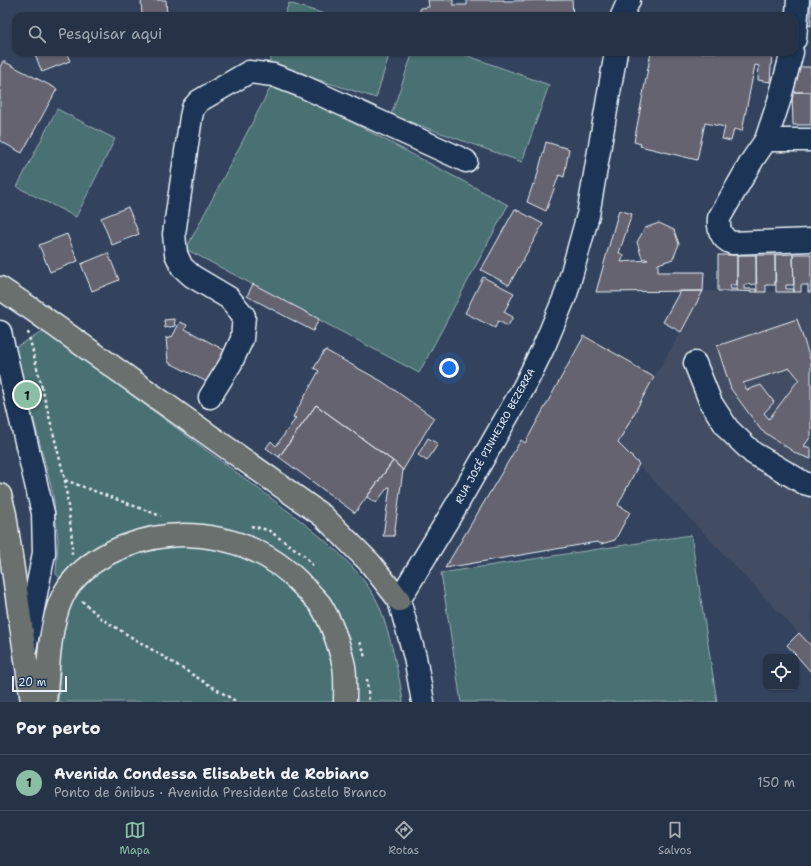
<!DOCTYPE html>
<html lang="pt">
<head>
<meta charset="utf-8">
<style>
  :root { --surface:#263246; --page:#323e51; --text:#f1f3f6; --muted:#a4aab3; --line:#424d5f; --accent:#8abfa5 }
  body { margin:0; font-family:"Shantell Sans",sans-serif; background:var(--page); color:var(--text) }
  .controls { position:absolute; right:12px; bottom:12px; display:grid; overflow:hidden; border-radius:8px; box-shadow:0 1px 3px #0004 }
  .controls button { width:36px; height:36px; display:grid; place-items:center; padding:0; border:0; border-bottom:1px solid var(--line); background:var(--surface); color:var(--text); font:20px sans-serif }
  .scale { position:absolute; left:12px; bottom:10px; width:55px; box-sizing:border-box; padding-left:4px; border:2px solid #e8f1f8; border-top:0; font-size:11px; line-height:14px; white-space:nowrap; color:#e8f1f8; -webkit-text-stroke:3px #1d3557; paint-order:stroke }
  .you { position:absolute; left:449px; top:368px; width:14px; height:14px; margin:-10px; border:3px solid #fff; border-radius:50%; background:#1a73e8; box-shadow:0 0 0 6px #1a73e833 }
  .badge { display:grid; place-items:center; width:26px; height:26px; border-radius:50%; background:var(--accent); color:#111; font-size:13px; font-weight:700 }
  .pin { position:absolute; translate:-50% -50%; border:2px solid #fff; box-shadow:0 1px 4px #0006 }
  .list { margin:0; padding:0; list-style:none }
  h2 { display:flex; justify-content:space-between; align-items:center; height:52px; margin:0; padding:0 16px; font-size:17px }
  h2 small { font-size:13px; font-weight:400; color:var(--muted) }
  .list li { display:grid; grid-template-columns:26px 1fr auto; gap:12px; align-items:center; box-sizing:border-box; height:56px; padding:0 16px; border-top:1px solid var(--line) }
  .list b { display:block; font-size:15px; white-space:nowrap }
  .list p { margin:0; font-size:13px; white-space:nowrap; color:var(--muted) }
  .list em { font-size:13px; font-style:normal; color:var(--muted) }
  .icon { flex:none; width:22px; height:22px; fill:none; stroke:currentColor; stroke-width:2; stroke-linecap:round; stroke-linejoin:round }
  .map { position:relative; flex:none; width:811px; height:702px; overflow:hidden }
  .search { position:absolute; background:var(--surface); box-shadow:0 1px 3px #0004; left:12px; right:12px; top:12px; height:44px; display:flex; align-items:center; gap:10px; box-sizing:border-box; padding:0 14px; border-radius:12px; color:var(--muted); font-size:15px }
  .sheet { height:108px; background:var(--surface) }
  nav { display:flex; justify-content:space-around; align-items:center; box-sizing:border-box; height:56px; border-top:1px solid var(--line); background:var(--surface); font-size:11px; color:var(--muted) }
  nav a { display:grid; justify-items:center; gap:2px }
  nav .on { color:var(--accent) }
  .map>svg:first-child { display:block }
  .built { fill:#424d63 }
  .green { fill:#4a6f72; stroke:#99b0b5 }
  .building { fill:#656470; stroke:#e8f1f8; fill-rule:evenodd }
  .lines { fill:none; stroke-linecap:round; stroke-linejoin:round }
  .minor-casing { stroke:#e8f1f8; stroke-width:25 }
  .highway-casing { stroke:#e8f1f8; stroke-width:25 }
  .path { stroke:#e8f1f8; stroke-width:2.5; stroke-dasharray:3 3; stroke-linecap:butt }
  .minor { stroke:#1d3557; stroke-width:22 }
  .highway { stroke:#6b706d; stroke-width:22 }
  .labels { text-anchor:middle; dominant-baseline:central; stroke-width:3; stroke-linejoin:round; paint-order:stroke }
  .street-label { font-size:10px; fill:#e8f1f8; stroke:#1d3557 }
</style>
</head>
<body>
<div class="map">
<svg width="811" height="702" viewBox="0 0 811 702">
  <rect width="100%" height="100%" fill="#33435e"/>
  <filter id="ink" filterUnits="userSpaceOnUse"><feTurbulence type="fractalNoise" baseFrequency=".025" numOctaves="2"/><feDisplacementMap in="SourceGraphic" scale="8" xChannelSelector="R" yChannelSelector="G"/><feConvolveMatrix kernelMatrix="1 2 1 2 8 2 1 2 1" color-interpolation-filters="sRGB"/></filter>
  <g filter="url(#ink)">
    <path class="built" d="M 703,291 L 811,292 L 811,646 L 618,443 L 654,377 L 681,332 Z"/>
    <path class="green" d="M 289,3 L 331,16 L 284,16 Z
      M 273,52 L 390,52 L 376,98 L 269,64 Z
      M 413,52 L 457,52 L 549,85 L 522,162 L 391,115 Z
      M 274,81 L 508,205 L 419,373 L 186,249 Z
      M 57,109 L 115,139 L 76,217 L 17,187 Z
      M 45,331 L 271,498 C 306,525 346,553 371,591 C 381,605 384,621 389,636 C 395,659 400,679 403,702 L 58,702 L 60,673 L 59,616 L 75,594 L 56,574 L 58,540 L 53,494 L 15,347 Z
      M 691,535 L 717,702 L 461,702 L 441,573 Z"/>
    <path class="building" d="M 141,0 L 166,0 L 167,15 L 142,16 Z
      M 428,0 L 453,0 L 453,5 L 467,5 L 467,0 L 504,0 L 504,1 L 572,0 L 573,16 L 420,16 L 420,8 L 429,7 Z
      M 808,0 L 811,0 L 811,26 L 808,25 Z
      M 34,52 L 66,52 L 70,61 L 42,72 Z
      M 651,52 L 772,52 L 770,82 L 758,80 L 759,66 L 755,65 L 742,131 L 734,129 L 731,141 L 722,139 L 725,127 L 705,123 L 697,160 L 640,146 L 641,144 L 634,142 Z
      M 3,61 L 57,89 L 22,153 L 0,141 L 0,67 Z
      M 792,67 L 811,67 L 811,92 L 792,92 Z
      M 792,92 L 811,92 L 811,125 L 793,125 Z
      M 546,142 L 569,149 L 564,177 L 559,175 L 546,211 L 527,202 L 533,184 L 535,184 Z
      M 128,207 L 139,234 L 112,245 L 101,218 Z
      M 515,209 L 543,224 L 509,285 L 481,270 Z
      M 619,210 L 632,214 L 619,253 L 624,255 L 621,262 L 648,260 L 642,258 L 637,242 L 645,228 L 659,223 L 674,230 L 679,244 L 673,259 L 658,264 L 658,272 L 704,272 L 703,291 L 596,292 Z
      M 67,234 L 78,261 L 50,272 L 39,245 Z
      M 108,253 L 119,280 L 92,291 L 81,264 Z
      M 793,254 L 811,254 L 811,292 L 808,292 L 808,285 L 801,285 L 801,292 L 794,292 Z
      M 793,254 L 794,285 L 786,285 L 786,289 L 794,289 L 794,292 L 776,292 L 775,255 Z
      M 718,255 L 737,255 L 737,285 L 730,285 L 731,289 L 737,289 L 737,291 L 718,291 Z
      M 737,255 L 756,255 L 756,284 L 744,285 L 744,289 L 756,289 L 757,292 L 737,291 Z
      M 756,255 L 775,255 L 775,285 L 766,285 L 766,292 L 757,292 Z
      M 483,277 L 514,293 L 504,312 L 513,317 L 508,326 L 498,321 L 495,328 L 465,313 Z
      M 253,284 L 319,319 L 313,331 L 247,296 Z
      M 680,291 L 703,291 L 681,332 L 663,322 Z
      M 174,319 L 175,326 L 165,328 L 164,320 Z
      M 797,319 L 811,362 L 811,436 L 804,446 L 811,448 L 811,459 L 797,454 L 761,430 L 731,389 L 717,346 ZM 790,368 L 799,379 L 769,419 L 764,413 L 774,402 L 761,385 L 747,390 L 743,383 Z
      M 180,322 L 187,325 L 185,329 L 224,350 L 221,356 L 223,357 L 209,383 L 168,362 L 166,337 L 168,339 L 170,336 L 172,337 Z
      M 584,336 L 632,363 L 635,367 L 654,377 L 618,443 L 639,464 L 618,505 L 630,512 L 615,540 L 601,544 L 597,542 L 445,568 L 521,440 L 525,443 Z
      M 325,350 L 383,382 L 434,418 L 403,470 L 393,461 L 316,405 L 279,457 L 266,448 L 271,441 L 276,446 L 296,418 L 293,417 L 319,371 L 314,368 Z
      M 316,405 L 393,461 L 355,513 L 279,457 Z
      M 428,438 L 438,444 L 427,461 L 418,455 Z
      M 393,461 L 403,470 L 394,536 L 383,536 L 390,487 L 388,487 L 376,503 L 367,497 Z
      M 799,633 L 811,646 L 811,672 L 787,645 Z"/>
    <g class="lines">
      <g class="minor-casing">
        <path id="minor" d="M 622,16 L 629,0
          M 795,39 L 798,0
          M 792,52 L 779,101 L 766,140 L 753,159 L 719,218 C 718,229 721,239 732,243 L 811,240
          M 766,140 L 811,140
          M 0,332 L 43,513 L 44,553 L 25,649
          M 695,363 L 711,403 L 728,429 L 753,453 L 804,483 L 811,485
          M 210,397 L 231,363 L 242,339 L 244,316 L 229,298 L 192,276 L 182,267 L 176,254 L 174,234 L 191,117 L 193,108 L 199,101 L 249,72 L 273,75 L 302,86 L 466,161
          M 423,702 L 415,657 L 399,600 L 456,506 L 524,387 L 545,344 L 566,294 L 588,215 L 616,52"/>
      </g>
      <g class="highway-casing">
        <path id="highway" d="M 0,288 L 33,310 L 323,516 L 370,563 L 399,600
          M 0,495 L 5,514 L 32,702
          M 45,702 C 49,668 48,616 68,587 C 82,568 102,555 123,547 C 185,522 258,537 303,586 C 309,592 315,598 320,604 C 332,623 339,644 344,666 C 346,677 345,690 345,702"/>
      </g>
      <path class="path" d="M 28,332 L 42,388
        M 35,389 L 42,388 L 65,480 L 161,516
        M 65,480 L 72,539 L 72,555
        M 251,526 L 268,530 L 305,556 L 314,567
        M 82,601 L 102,619 L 237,702
        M 360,642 L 363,649 L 365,658
        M 367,679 L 369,702"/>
      <use href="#minor" class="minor"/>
      <use href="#highway" class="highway"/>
    </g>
  </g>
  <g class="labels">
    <g class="street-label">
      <text transform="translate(495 436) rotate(-61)">RUA JOSÉ PINHEIRO BEZERRA</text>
    </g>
  </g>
</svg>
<div class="controls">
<button><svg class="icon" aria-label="locate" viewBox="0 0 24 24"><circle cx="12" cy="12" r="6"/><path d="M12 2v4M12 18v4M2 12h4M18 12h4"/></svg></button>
</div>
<div class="scale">20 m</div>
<div class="you"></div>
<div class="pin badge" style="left:27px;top:395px">1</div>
<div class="search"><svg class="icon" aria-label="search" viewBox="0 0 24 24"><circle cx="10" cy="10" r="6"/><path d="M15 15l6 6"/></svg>Pesquisar aqui</div>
</div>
<section class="sheet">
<h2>Por perto<small></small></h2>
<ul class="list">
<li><span class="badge">1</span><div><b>Avenida Condessa Elisabeth de Robiano</b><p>Ponto de ônibus · Avenida Presidente Castelo Branco</p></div><em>150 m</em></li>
</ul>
</section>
<nav>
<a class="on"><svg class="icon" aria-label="map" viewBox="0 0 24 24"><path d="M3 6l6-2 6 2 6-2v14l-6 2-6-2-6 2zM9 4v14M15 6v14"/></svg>Mapa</a>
<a><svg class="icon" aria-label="directions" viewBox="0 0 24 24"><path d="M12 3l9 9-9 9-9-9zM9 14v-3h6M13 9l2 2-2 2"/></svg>Rotas</a>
<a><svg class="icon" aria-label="saved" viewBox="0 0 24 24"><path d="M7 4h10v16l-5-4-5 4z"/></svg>Salvos</a>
</nav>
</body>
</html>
